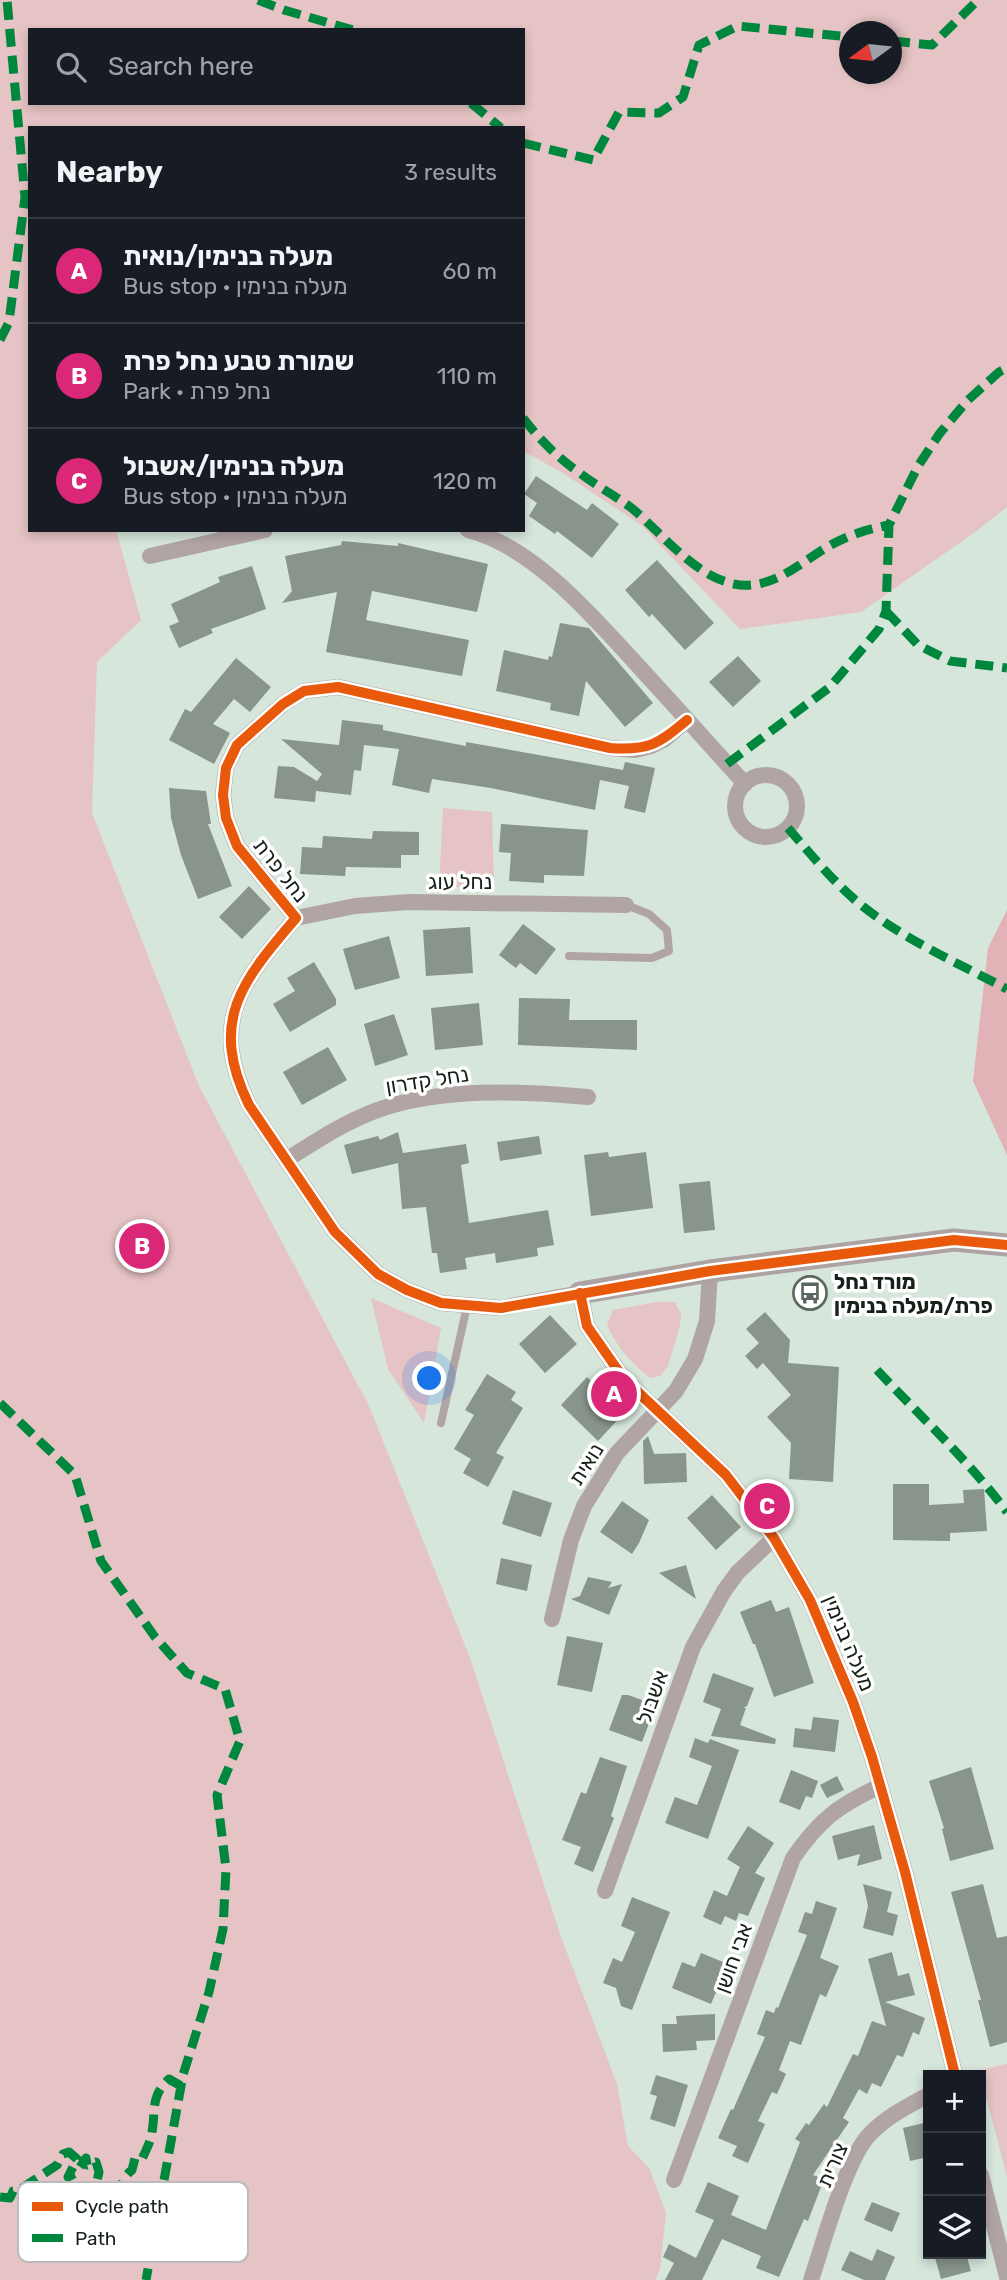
<!DOCTYPE html>
<html lang="en">
<head>
<meta charset="utf-8">
<style>
  :root { --surface:#171b24; --page:#242831; --text:#f1f3f6; --muted:#9ea1a6; --line:#363941; --accent:#db2777 }
  body { margin:0; font-family:Rubik,Heebo,sans-serif; background:var(--page); color:var(--text) }
  .controls { position:absolute; right:21px; bottom:21px; display:grid; overflow:hidden; border-radius:0px; box-shadow:0 4px 10px #0003 }
  .controls button { width:63px; height:63px; display:grid; place-items:center; padding:0; border:0; border-bottom:2px solid var(--line); background:var(--surface); color:var(--text); font:35px sans-serif }
  .compass { position:absolute; left:839px; top:21px; width:63px; height:63px; border-radius:50%; background:var(--surface); box-shadow:0 4px 10px #0003; rotate:255deg }
  .you { position:absolute; left:430px; top:1379px; width:24px; height:24px; margin:-18px; border:5px solid #fff; border-radius:50%; background:#1a73e8; box-shadow:0 0 0 10px #1a73e833 }
  .badge { display:grid; place-items:center; width:46px; height:46px; border-radius:50%; background:var(--accent); color:#fff; font-size:23px; font-weight:700 }
  .pin { position:absolute; translate:-50% -50%; border:4px solid #fff; box-shadow:0 2px 7px #0006 }
  .list { margin:0; padding:0; list-style:none }
  h2 { display:flex; justify-content:space-between; align-items:center; height:91px; margin:0; padding:0 28px; font-size:30px }
  h2 small { font-size:23px; font-weight:400; color:var(--muted) }
  .list li { display:grid; grid-template-columns:46px 1fr auto; gap:21px; align-items:center; box-sizing:border-box; height:105px; padding:0 28px; border-top:2px solid var(--line) }
  .list b { display:block; font-size:26px; white-space:nowrap }
  .list p { margin:0; font-size:23px; white-space:nowrap; color:var(--muted) }
  .list em { font-size:23px; font-style:normal; color:var(--muted) }
  .icon { flex:none; width:38px; height:38px; fill:none; stroke:currentColor; stroke-width:2; stroke-linecap:round; stroke-linejoin:round }
  .map { position:relative; flex:none; width:1007px; height:2280px; overflow:hidden }
  .search { position:absolute; background:var(--surface); box-shadow:0 4px 10px #0003; left:28px; top:28px; width:497px; height:77px; display:flex; align-items:center; gap:18px; box-sizing:border-box; padding:0 24px; border-radius:0px; color:var(--muted); font-size:26px }
  .panel { position:absolute; background:var(--surface); box-shadow:0 4px 10px #0003; left:28px; top:126px; width:497px; height:406px; border-radius:0px }
  .map>svg:first-child { display:block }
  .green { fill:#e6c3c4; fill-rule:evenodd }
  .forest { fill:#e1b2b6 }
  .building { fill:#88948c }
  .lines { fill:none; stroke-linecap:round; stroke-linejoin:round }
  .lane { stroke:#b1a5a4; stroke-width:8 }
  .street { stroke:#b1a5a4; stroke-width:16 }
  .secondary { stroke:#ada3a2; stroke-width:23 }
  .quiet { stroke:#00873e; stroke-width:9; stroke-dasharray:18 9; stroke-linecap:butt }
  .cycleway-casing { stroke:#fff; stroke-width:15 }
  .cycleway { stroke:#e8590c; stroke-width:10 }
  .labels { text-anchor:middle; dominant-baseline:central; stroke-width:7; stroke-linejoin:round; paint-order:stroke }
  .street-label { font-size:21px; fill:#17211a; stroke:#fff }
  .poi-label { font-size:21px; font-weight:bold; fill:#17211a; stroke:#fff; text-anchor:start }
  .key { fill:#fff; stroke:#b9bcba; stroke-width:2 }
  .key-label { font-size:19px; fill:#17211a }
</style>
</head>
<body>
<div class="map">
<svg width="1007" height="2280" viewBox="0 0 1007 2280">
  <rect width="100%" height="100%" fill="#d6e6db"/>
  <path class="green" d="M 0,0 L 1007,0 L 1007,507 L 975,532 L 861,612 L 740,629 L 641,525 L 563,473 L 523,451 L 523,128 L 30,128 L 30,530 L 116,530 L 141,620 L 97,662 L 92,813 L 199,1086 L 369,1406 L 470,1658 L 561,1937 L 617,2084 L 628,2146 L 649,2168 L 666,2213 L 660,2269 L 655,2280 L 0,2280 ZM 30,30 L 523,30 L 523,103 L 30,103 ZM 850,32 L 892,32 L 892,74 L 850,74 Z
    M 443,808 L 492,812 L 494,887 L 439,887 Z
    M 371,1298 L 441,1328 L 424,1423 L 388,1369 Z
    M 657,1302 L 675,1302 L 681,1314 L 680,1326 L 668,1366 L 660,1376 L 650,1378 C 631,1363 617,1347 607,1325 L 613,1310 Z
    M 1007,2064 L 1007,2177 L 979,2070 Z"/>
  <path class="forest" d="M 1007,910 L 1007,1155 L 973,1081 L 988,948 Z"/>
  <path class="building" d="M 536,476 L 587,510 L 592,503 L 619,524 L 592,558 L 557,531 L 555,534 L 529,516 L 537,503 L 524,494 Z
    M 342,541 L 398,546 L 398,543 L 488,564 L 477,612 L 372,591 L 366,620 L 469,640 L 462,676 L 326,652 L 337,592 L 282,603 L 292,591 L 285,556 L 341,545 Z
    M 657,560 L 714,623 L 685,650 L 652,614 L 649,617 L 625,590 Z
    M 252,566 L 266,609 L 211,629 L 213,633 L 179,648 L 169,626 L 179,622 L 171,604 L 220,582 L 218,577 Z
    M 560,623 L 589,628 L 653,703 L 625,727 L 586,681 L 579,716 L 550,710 L 551,703 L 496,691 L 504,650 L 548,660 L 549,656 L 552,657 Z
    M 738,656 L 761,681 L 733,707 L 709,682 Z
    M 236,658 L 271,687 L 250,712 L 234,699 L 213,724 L 230,733 L 214,764 L 169,740 L 185,709 L 191,712 Z
    M 342,720 L 383,725 L 383,730 L 466,746 L 466,742 L 623,770 L 625,762 L 655,768 L 645,813 L 624,808 L 629,786 L 600,780 L 595,810 L 491,788 L 432,779 L 429,793 L 392,785 L 399,749 L 364,745 L 361,771 L 354,770 L 351,795 L 316,791 L 315,802 L 274,798 L 278,766 L 294,767 L 317,781 L 322,774 L 281,739 L 339,745 Z
    M 169,788 L 206,791 L 211,824 L 208,824 L 232,886 L 198,899 L 181,855 L 171,818 Z
    M 501,824 L 588,830 L 584,876 L 544,875 L 544,883 L 509,881 L 511,853 L 499,852 Z
    M 373,831 L 419,832 L 419,855 L 401,855 L 401,868 L 346,867 L 345,876 L 300,874 L 302,847 L 322,848 L 323,836 L 372,839 Z
    M 249,886 L 271,909 L 242,939 L 219,917 Z
    M 523,924 L 556,949 L 536,975 L 520,963 L 516,968 L 499,955 Z
    M 470,927 L 473,973 L 426,976 L 423,930 Z
    M 389,936 L 400,978 L 355,990 L 343,949 Z
    M 314,962 L 336,999 L 336,1005 L 290,1032 L 273,1004 L 295,991 L 287,978 Z
    M 519,998 L 570,999 L 569,1020 L 637,1020 L 637,1050 L 518,1045 Z
    M 479,1003 L 483,1045 L 435,1050 L 431,1008 Z
    M 394,1014 L 408,1055 L 375,1066 L 364,1024 Z
    M 328,1047 L 347,1080 L 302,1105 L 283,1072 Z
    M 398,1132 L 403,1153 L 466,1144 L 469,1163 L 461,1165 L 469,1223 L 548,1210 L 554,1245 L 537,1248 L 538,1256 L 496,1263 L 495,1253 L 465,1258 L 467,1269 L 440,1273 L 437,1253 L 432,1253 L 426,1207 L 402,1209 L 398,1163 L 352,1174 L 344,1145 L 378,1136 L 380,1140 Z
    M 539,1136 L 542,1154 L 500,1161 L 497,1142 Z
    M 608,1152 L 609,1157 L 646,1152 L 653,1208 L 591,1216 L 584,1155 Z
    M 710,1181 L 715,1230 L 684,1233 L 679,1184 Z
    M 765,1312 L 790,1340 L 788,1363 L 839,1367 L 833,1482 L 789,1479 L 791,1443 L 767,1417 L 791,1395 L 763,1363 L 757,1369 L 745,1356 L 759,1343 L 746,1329 Z
    M 550,1315 L 577,1344 L 545,1373 L 519,1344 Z
    M 487,1374 L 516,1392 L 511,1400 L 523,1408 L 496,1453 L 504,1457 L 488,1487 L 463,1473 L 471,1459 L 454,1449 L 474,1415 L 465,1410 Z
    M 587,1377 L 625,1412 L 598,1441 L 561,1405 Z
    M 648,1436 L 654,1454 L 686,1453 L 687,1482 L 644,1484 L 643,1441 Z
    M 893,1484 L 929,1484 L 929,1505 L 964,1503 L 963,1490 L 984,1489 L 987,1531 L 950,1533 L 950,1541 L 893,1540 Z
    M 513,1490 L 552,1503 L 541,1537 L 502,1524 Z
    M 712,1495 L 741,1527 L 716,1550 L 687,1518 Z
    M 622,1501 L 649,1520 L 639,1543 L 632,1554 L 600,1532 Z
    M 501,1558 L 532,1565 L 527,1591 L 496,1584 Z
    M 686,1565 L 696,1599 L 659,1573 Z
    M 588,1577 L 612,1582 L 608,1588 L 622,1584 L 609,1615 L 571,1599 L 580,1596 Z
    M 771,1600 L 776,1612 L 789,1607 L 814,1683 L 774,1697 L 755,1644 L 753,1644 L 740,1612 Z
    M 567,1636 L 603,1643 L 592,1692 L 557,1685 Z
    M 713,1673 L 754,1688 L 747,1706 L 743,1708 L 746,1708 L 740,1725 L 776,1739 L 775,1744 L 711,1736 L 721,1709 L 703,1702 Z
    M 622,1695 L 628,1695 L 656,1705 L 642,1742 L 609,1730 Z
    M 813,1717 L 839,1720 L 835,1752 L 793,1747 L 795,1728 L 811,1730 Z
    M 695,1738 L 708,1743 L 710,1739 L 739,1750 L 708,1839 L 665,1823 L 675,1797 L 697,1805 L 712,1766 L 689,1757 Z
    M 600,1757 L 627,1766 L 611,1816 L 614,1818 L 593,1872 L 574,1864 L 581,1847 L 562,1840 L 581,1792 L 586,1794 Z
    M 971,1767 L 994,1849 L 950,1861 L 942,1829 L 944,1828 L 929,1781 Z
    M 791,1770 L 818,1781 L 812,1798 L 806,1796 L 800,1810 L 779,1802 Z
    M 837,1776 L 844,1790 L 827,1798 L 820,1785 Z
    M 874,1825 L 882,1859 L 857,1866 L 860,1854 L 838,1860 L 832,1836 Z
    M 748,1826 L 774,1843 L 755,1873 L 765,1878 L 748,1916 L 739,1913 L 736,1921 L 725,1916 L 721,1925 L 703,1917 L 714,1890 L 727,1896 L 740,1867 L 727,1859 Z
    M 863,1884 L 892,1892 L 887,1912 L 898,1915 L 893,1936 L 863,1928 L 868,1906 Z
    M 983,1884 L 997,1938 L 1007,1936 L 1007,2042 L 990,2047 L 978,2000 L 981,2000 L 951,1892 Z
    M 632,1897 L 670,1912 L 632,2010 L 621,2006 L 616,1988 L 603,1983 L 613,1958 L 622,1962 L 635,1932 L 621,1926 Z
    M 816,1901 L 837,1908 L 820,1958 L 839,1966 L 826,1997 L 820,1994 L 801,2045 L 790,2041 L 779,2070 L 786,2074 L 777,2094 L 772,2092 L 758,2121 L 765,2124 L 748,2163 L 732,2156 L 737,2146 L 718,2138 L 731,2109 L 733,2110 L 765,2037 L 757,2034 L 766,2010 L 774,2013 L 776,2007 L 778,2008 L 807,1935 L 798,1932 L 805,1912 L 812,1914 Z
    M 892,1952 L 898,1976 L 909,1973 L 915,1995 L 885,2002 L 925,2018 L 919,2035 L 913,2032 L 903,2057 L 897,2055 L 881,2087 L 872,2083 L 867,2094 L 859,2089 L 843,2118 L 849,2122 L 813,2175 L 824,2179 L 808,2221 L 804,2219 L 779,2277 L 756,2268 L 761,2256 L 722,2239 L 702,2280 L 665,2280 L 674,2263 L 663,2257 L 669,2244 L 696,2258 L 714,2220 L 695,2212 L 708,2182 L 739,2196 L 731,2215 L 766,2230 L 800,2142 L 795,2139 L 806,2123 L 809,2125 L 824,2104 L 827,2107 L 853,2054 L 858,2056 L 872,2021 L 886,2026 L 868,1959 Z
    M 701,1953 L 728,1964 L 711,2004 L 672,1988 L 682,1962 L 695,1967 Z
    M 715,2014 L 715,2040 L 696,2041 L 697,2050 L 663,2052 L 662,2024 L 677,2024 L 676,2016 Z
    M 656,2075 L 688,2085 L 675,2127 L 650,2119 L 657,2096 L 650,2094 Z
    M 928,2122 L 928,2157 L 910,2161 L 903,2128 Z
    M 872,2202 L 900,2213 L 892,2232 L 864,2220 Z
    M 877,2249 L 895,2257 L 885,2280 L 864,2280 L 841,2270 L 850,2251 L 872,2261 Z
    M 934,2254 L 966,2254 L 971,2271 L 941,2279 Z"/>
  <g class="lines">
    <path class="lane" d="M 569,956 L 652,958 L 669,951 L 667,930 L 649,914 L 626,905
      M 441,1423 L 467,1306"/>
    <path class="street" d="M 468,530 C 535,547 595,619 641,669 C 676,707 710,745 745,784
      M 150,556 L 265,530
      M735 806a31 31 0 1 1 62 0a31 31 0 1 1-62 0Z
      M 296,918 C 242,981 208,1021 249,1105 L 335,1232 L 378,1274 L 407,1290 L 441,1303 L 501,1308 L 580,1293 L 587,1326 L 624,1379 L 726,1475 L 774,1538 L 810,1600 L 853,1702 L 872,1757 L 905,1872 L 955,2075
      M 296,918 L 237,846 L 226,818 L 223,795 L 226,768 L 237,745 L 283,704 L 304,691 L 338,687 L 610,748 L 635,750 L 651,746 L 665,739 L 687,720
      M 296,918 L 355,906 L 409,902 L 626,905
      M 286,1160 C 315,1142 343,1123 375,1111 C 440,1087 520,1091 588,1097
      M 552,1619 L 571,1540 L 584,1506 L 617,1453 L 676,1391 L 695,1359 L 707,1321 L 710,1271
      M 605,1891 L 693,1647 L 724,1591 L 738,1572 L 774,1538
      M 981,2175 L 1007,2277
      M 674,2180 L 793,1858 C 820,1819 838,1806 880,1786
      M 811,2280 C 823,2245 846,2158 870,2134 C 886,2117 908,2106 928,2095"/>
    <path class="secondary" d="M 580,1293 L 710,1271 L 954,1240 L 1007,1245"/>
    <path class="quiet" d="M 258,0 L 284,10 L 353,30
      M 892,41 L 932,45 L 978,0
      M 471,103 L 501,128
      M 523,143 L 593,160 L 619,112 L 659,113 L 683,97 L 699,45 L 738,26 L 850,37
      M 0,340 L 9,322 L 25,197 L 7,0
      M 523,418 C 540,440 558,458 581,474 C 598,487 618,497 634,510 C 668,539 709,594 758,584 C 785,579 806,559 829,546 C 849,535 867,529 889,525
      M 886,611 L 918,645 L 950,661 L 1007,668
      M 727,764 L 830,687 L 879,629 L 886,611 L 889,525 L 918,466 L 940,433 L 967,401 L 999,372 L 1007,368
      M 788,828 C 809,852 829,877 854,899 C 898,937 956,962 1007,989
      M 877,1370 C 921,1417 968,1460 1007,1512
      M 0,1403 L 75,1475 L 101,1561 L 155,1637 L 187,1673 L 225,1689 L 240,1741 L 217,1795 L 226,1869 L 223,1929 L 209,1992 L 183,2075 L 146,2280
      M 0,2197 L 10,2198 L 13,2191 L 19,2190 L 57,2165 L 63,2154 L 69,2152 L 77,2159 L 68,2177 L 76,2173 L 86,2158 L 87,2165 L 96,2162 L 99,2172 L 89,2216 L 98,2225 L 101,2220 L 107,2223 L 111,2214 L 111,2205 C 119,2194 121,2178 132,2170 L 135,2158 L 142,2159 C 146,2150 151,2141 152,2132 C 156,2109 150,2097 169,2079 L 181,2086"/>
    <g class="cycleway-casing">
      <path id="cycleway" d="M 687,720 C 658,744 649,751 610,748 L 338,687 L 304,691 L 283,704 L 237,745 L 226,768 L 223,795 L 226,818 L 237,846 L 296,918 C 242,981 208,1021 249,1105 L 335,1232 L 378,1274 L 407,1290 L 441,1303 L 501,1308 L 710,1271 L 954,1240 L 1007,1245
        M 580,1293 L 587,1326 L 624,1379 L 726,1475 L 774,1538 L 810,1600 L 853,1702 L 872,1757 L 905,1872 L 955,2075"/>
    </g>
    <use href="#cycleway" class="cycleway"/>
  </g>
  <defs>
    <g id="bus-ring" transform="scale(1.75)"><circle r="9.5" fill="#fff" stroke="#5a665e" stroke-width="1.5"/><path d="M-5-6H5V4H4V6H2V4H-2V6H-4V4H-5ZM-3.5-4V0h7V-4ZM-3.5 1.2v1.5H-2V1.2ZM2 1.2v1.5H3.5V1.2Z" fill="#5a665e"/></g>
  </defs>
  <g fill-rule="evenodd">
    <use href="#bus-ring" x="810" y="1293"/>
  </g>
  <g class="labels">
    <g class="street-label">
      <text transform="translate(281 870) rotate(52)">נחל פרת</text>
      <text x="460" y="881">נחל עוג</text>
      <text transform="translate(427 1080) rotate(-9)">נחל קדרון</text>
      <text transform="translate(586 1464) rotate(-57)">נואית</text>
      <text transform="translate(849 1643) rotate(67)">מעלה בנימין</text>
      <text transform="translate(652 1697) rotate(-70)">אשבול</text>
      <text transform="translate(733 1958) rotate(-70)">אבי חושן</text>
      <text transform="translate(832 2165) rotate(-66)">צורית</text>
    </g>
    <g class="poi-label">
      <text x="834" y="1281">מורד נחל<tspan x="834" dy="24">פרת/מעלה בנימין</tspan></text>
    </g>
  </g>
  <rect x="18" y="2182" width="230" height="80" rx="10" class="key"/>
  <rect x="32" y="2202" width="31" height="9" fill="#e8590c"/>
  <rect x="32" y="2234" width="31" height="8" fill="#00873e"/>
  <g class="key-label">
    <text x="75" y="2213">Cycle path</text>
    <text x="75" y="2245">Path</text>
  </g>
</svg>
<div class="controls">
<button>+</button>
<button>−</button>
<button><svg class="icon" aria-label="layers" viewBox="0 0 24 24"><path d="M12 4l9 5-9 5-9-5zM3 14l9 5 9-5"/></svg></button>
</div>
<svg class="compass" viewBox="-18 -18 36 36"><path d="M0-13l5 13h-10z" fill="#e53935"/><path d="M0 13l5-13h-10z" fill="#9ea1a6"/></svg>
<div class="you"></div>
<div class="pin badge" style="left:614px;top:1394px">A</div>
<div class="pin badge" style="left:142px;top:1246px">B</div>
<div class="pin badge" style="left:767px;top:1506px">C</div>
<div class="search"><svg class="icon" aria-label="search" viewBox="0 0 24 24"><circle cx="10" cy="10" r="6"/><path d="M15 15l6 6"/></svg>Search here</div>
<section class="panel">
<h2>Nearby<small>3 results</small></h2>
<ul class="list">
<li><span class="badge">A</span><div><b>מעלה בנימין/נואית</b><p>Bus stop · מעלה בנימין</p></div><em>60 m</em></li>
<li><span class="badge">B</span><div><b>שמורת טבע נחל פרת</b><p>Park · נחל פרת</p></div><em>110 m</em></li>
<li><span class="badge">C</span><div><b>מעלה בנימין/אשבול</b><p>Bus stop · מעלה בנימין</p></div><em>120 m</em></li>
</ul>
</section>
</div>
</body>
</html>
